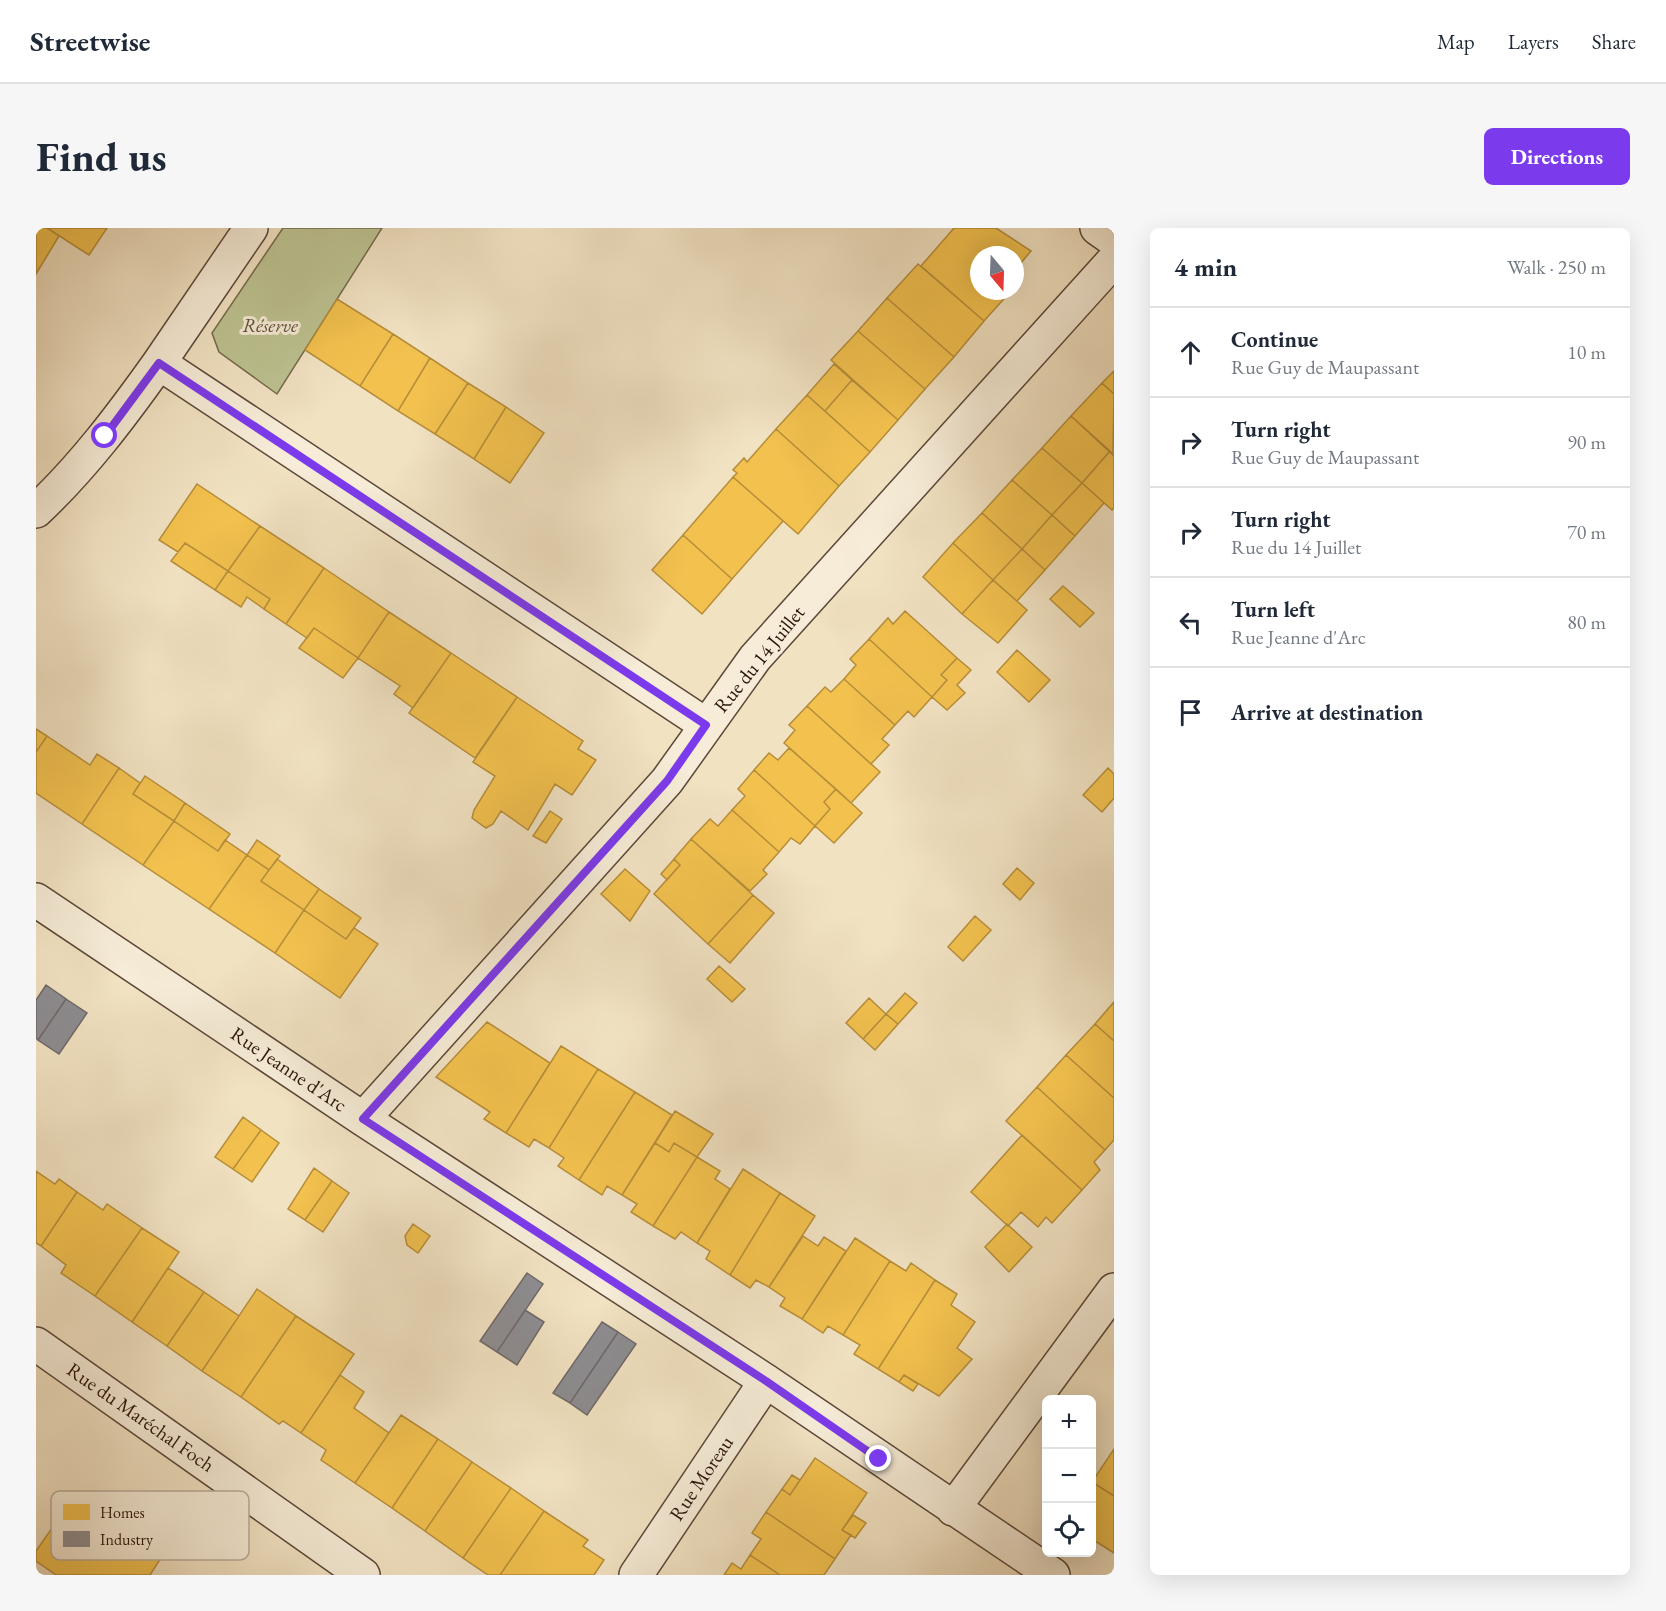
<!DOCTYPE html>
<html lang="en">
<head>
<meta charset="utf-8">
<style>
  :root { --surface:#fff; --page:#f6f6f7; --text:#1f2937; --muted:#747a83; --line:#e0e1e3; --accent:#7c3aed }
  body { margin:0; font-family:"EB Garamond",serif; background:var(--page); color:var(--text) }
  .controls { position:absolute; right:18px; bottom:18px; display:grid; overflow:hidden; border-radius:9px; box-shadow:0 6px 24px #0002 }
  .controls button { width:54px; height:54px; display:grid; place-items:center; padding:0; border:0; border-bottom:2px solid var(--line); background:var(--surface); color:var(--text); font:30px sans-serif }
  .compass { position:absolute; left:934px; top:18px; width:54px; height:54px; border-radius:50%; background:var(--surface); box-shadow:0 6px 24px #0002; rotate:161deg }
  .stop { position:absolute; width:18px; height:18px; margin:-14px; border:4px solid #7c3aed; border-radius:50%; background:#fff }
  .stop.end { background:#7c3aed; border-color:#fff; box-shadow:0 2px 6px #0008 }
  .list { margin:0; padding:0; list-style:none }
  h2 { display:flex; justify-content:space-between; align-items:center; height:78px; margin:0; padding:0 24px; font-size:26px }
  h2 small { font-size:20px; font-weight:400; color:var(--muted) }
  .list li { display:grid; grid-template-columns:39px 1fr auto; gap:18px; align-items:center; box-sizing:border-box; height:90px; padding:0 24px; border-top:2px solid var(--line) }
  .list b { display:block; font-size:22px; white-space:nowrap }
  .list p { margin:0; font-size:20px; white-space:nowrap; color:var(--muted) }
  .list em { font-size:20px; font-style:normal; color:var(--muted) }
  .icon { flex:none; width:33px; height:33px; fill:none; stroke:currentColor; stroke-width:2; stroke-linecap:round; stroke-linejoin:round }
  .map { position:relative; flex:none; width:1078px; height:1347px; overflow:hidden; border-radius:9px }
  header { display:flex; align-items:center; gap:36px; box-sizing:border-box; height:84px; padding:0 30px; background:var(--surface); border-bottom:2px solid var(--line) }
  header strong { font-size:28px }
  nav { display:flex; gap:33px; margin-inline-start:auto; font-size:21px }
  .intro { display:flex; align-items:center; justify-content:space-between; box-sizing:border-box; height:144px; padding:0 36px }
  h1 { margin:0; font-size:42px }
  .button { padding:15px 27px; border-radius:9px; background:var(--accent); color:#fff; font-size:21px; font-weight:700 }
  main { display:flex; gap:36px; padding:0 36px }
  aside { flex:1; background:var(--surface); border-radius:9px; box-shadow:0 6px 24px #0002 }
  .map>svg:first-child { display:block }
  .green { fill:#bdc291; stroke:#746a4e; stroke-width:1.5 }
  .homes { fill:#f2c14e; stroke:#b68d3a; stroke-width:1.5 }
  .industry { fill:#8d8d92; stroke:#6f6869; stroke-width:1.5 }
  .lines { fill:none; stroke-linecap:round; stroke-linejoin:round }
  .minor-casing { stroke:#5c4738; stroke-width:36 }
  .tertiary-casing { stroke:#5c4738; stroke-width:36 }
  .minor { stroke:#f6ecd7; stroke-width:33 }
  .tertiary { stroke:#f6ecd7; stroke-width:33 }
  .route { stroke:#7c3aed; stroke-width:8 }
  .labels { text-anchor:middle; dominant-baseline:central; stroke-width:6; stroke-linejoin:round; paint-order:stroke }
  .park-label { font-size:20px; font-style:italic; fill:#5d5039; stroke:#f6ecd7 }
  .street-label { font-size:20px; fill:#2a130a; stroke:#f6ecd7 }
  .key { fill:#f6ecd7; stroke:#b9ab9a; stroke-width:1.5 }
  .key-label { font-size:16px; fill:#2a130a }
</style>
</head>
<body>
<header>
<strong>Streetwise</strong>
<nav><a>Map</a><a>Layers</a><a>Share</a></nav>
</header>
<div class="intro"><h1>Find us</h1><a class="button">Directions</a></div>
<main>
<div class="map">
<svg width="1078" height="1347" viewBox="0 0 1078 1347">
  <rect width="100%" height="100%" fill="#f1e2c2"/>
  <filter id="stains"><feTurbulence type="fractalNoise" baseFrequency=".00333" numOctaves="4"/><feColorMatrix values="0 0 0 0 .2 0 0 0 0 .09 0 0 0 0 .02 0 0 0 .5 -.17"/></filter>
  <radialGradient id="worn" r=".72"><stop offset=".6" stop-color="#630" stop-opacity="0"/><stop offset="1" stop-color="#630" stop-opacity=".3"/></radialGradient>
  <path class="green" d="M 247,0 L 346,0 L 241,166 L 183,124 L 176,105 Z"/>
  <path class="homes" d="M 0,0 L 11,0 L 23,8 L 0,46 Z
    M 11,0 L 71,0 L 53,27 Z
    M 918,0 L 960,0 L 995,23 L 979,42 L 979,27 L 943,27 L 943,63 L 975,63 L 948,93 L 885,38 Z
    M 882,36 L 948,93 L 918,129 L 851,70 Z
    M 851,70 L 918,129 L 889,161 L 822,103 Z
    M 301,71 L 357,106 L 324,158 L 269,122 Z
    M 822,103 L 889,161 L 862,192 L 795,132 Z
    M 357,106 L 394,130 L 362,183 L 324,158 Z
    M 394,130 L 432,155 L 399,206 L 362,183 Z
    M 798,136 L 816,152 L 789,183 L 771,167 Z
    M 1078,143 L 1078,166 L 1066,155 Z
    M 816,152 L 862,192 L 834,224 L 789,183 Z
    M 432,155 L 470,179 L 438,231 L 399,206 Z
    M 1066,155 L 1078,166 L 1077,227 L 1035,188 Z
    M 771,167 L 834,224 L 803,258 L 740,201 Z
    M 470,179 L 508,205 L 474,255 L 438,231 Z
    M 1035,188 L 1074,223 L 1046,255 L 1006,220 Z
    M 740,201 L 803,258 L 762,306 L 697,249 L 701,245 L 697,242 L 708,230 L 711,234 Z
    M 1006,220 L 1046,255 L 1016,287 L 976,252 Z
    M 1074,223 L 1078,227 L 1078,280 L 1076,282 L 1046,255 Z
    M 697,249 L 747,293 L 696,351 L 647,307 Z
    M 976,252 L 1016,287 L 986,321 L 946,285 Z
    M 1046,255 L 1068,275 L 1039,308 L 1016,287 Z
    M 161,256 L 224,298 L 192,343 L 149,315 L 142,324 L 123,312 Z
    M 946,285 L 986,321 L 957,352 L 917,315 Z
    M 1016,287 L 1039,308 L 1009,342 L 986,321 Z
    M 224,298 L 288,340 L 250,396 L 228,381 L 234,371 L 192,343 Z
    M 647,307 L 696,351 L 666,386 L 616,342 Z
    M 149,315 L 192,343 L 179,362 L 135,333 Z
    M 917,315 L 957,352 L 926,386 L 887,349 Z
    M 986,321 L 1009,342 L 981,373 L 957,352 Z
    M 288,340 L 353,384 L 322,430 L 278,400 L 271,410 L 250,396 Z
    M 192,343 L 234,371 L 228,381 L 211,369 L 205,379 L 179,362 Z
    M 957,352 L 991,382 L 962,415 L 926,386 Z
    M 1027,358 L 1058,385 L 1044,399 L 1014,371 Z
    M 869,383 L 921,430 L 905,447 L 911,452 L 896,469 L 833,411 L 852,390 L 857,396 Z
    M 353,384 L 415,425 L 377,480 L 358,466 L 364,458 L 322,430 Z
    M 278,400 L 322,430 L 307,450 L 263,420 Z
    M 833,411 L 896,469 L 878,489 L 872,483 L 859,497 L 808,451 L 820,437 L 814,431 Z
    M 981,422 L 1014,452 L 993,474 L 961,444 Z
    M 415,425 L 481,469 L 439,530 L 373,485 Z
    M 921,430 L 935,442 L 921,457 L 929,465 L 911,482 L 896,469 L 911,452 L 905,447 Z
    M 808,451 L 859,497 L 846,511 L 853,517 L 835,536 L 771,478 L 789,459 L 795,464 Z
    M 481,469 L 547,513 L 542,521 L 560,532 L 536,567 L 519,556 L 492,602 L 465,583 L 457,596 L 450,600 L 436,590 L 438,582 L 459,548 L 437,534 Z
    M 771,478 L 844,544 L 815,575 L 748,515 L 759,502 L 753,497 Z
    M 0,501 L 11,508 L 0,524 Z
    M 11,508 L 54,537 L 61,526 L 83,540 L 46,596 L 0,565 L 0,524 Z
    M 753,520 L 800,561 L 788,574 L 794,581 L 779,598 L 718,542 L 733,525 L 742,532 Z
    M 83,540 L 104,555 L 97,566 L 138,593 L 107,637 L 46,596 Z
    M 1072,540 L 1078,546 L 1078,570 L 1066,584 L 1047,567 Z
    M 718,542 L 779,598 L 764,616 L 755,610 L 743,624 L 696,582 L 709,568 L 702,561 Z
    M 109,548 L 149,575 L 138,593 L 97,566 Z
    M 800,561 L 826,585 L 798,615 L 779,598 L 794,581 L 788,574 Z
    M 149,575 L 194,606 L 182,623 L 138,593 Z
    M 696,582 L 743,624 L 727,642 L 731,646 L 714,663 L 655,611 L 674,591 L 682,598 Z
    M 514,583 L 526,591 L 510,615 L 497,608 Z
    M 138,593 L 182,623 L 189,612 L 211,627 L 173,681 L 107,637 Z
    M 655,611 L 717,667 L 672,716 L 618,666 L 644,637 L 638,631 Z
    M 221,612 L 244,628 L 233,642 L 211,627 Z
    M 211,627 L 233,642 L 225,653 L 268,682 L 239,725 L 173,681 Z
    M 241,631 L 283,661 L 268,682 L 225,653 Z
    M 638,631 L 644,637 L 631,652 L 625,646 Z
    M 981,640 L 998,655 L 984,672 L 967,656 Z
    M 589,641 L 614,663 L 594,693 L 565,666 Z
    M 283,661 L 325,690 L 310,711 L 268,682 Z
    M 717,667 L 738,685 L 694,735 L 672,716 Z
    M 268,682 L 310,711 L 318,700 L 342,716 L 304,770 L 239,725 Z
    M 939,688 L 955,702 L 927,733 L 912,719 Z
    M 683,738 L 709,761 L 696,774 L 671,751 Z
    M 869,765 L 881,775 L 862,796 L 850,786 Z
    M 833,770 L 850,786 L 827,811 L 810,795 Z
    M 1078,774 L 1078,813 L 1059,796 Z
    M 850,786 L 862,796 L 839,822 L 827,811 Z
    M 451,794 L 514,835 L 470,905 L 448,891 L 454,884 L 400,849 Z
    M 1059,796 L 1078,813 L 1078,870 L 1030,827 Z
    M 525,818 L 562,841 L 513,920 L 498,911 L 493,919 L 470,905 Z
    M 1030,827 L 1078,870 L 1078,912 L 1069,922 L 1001,859 Z
    M 562,841 L 599,864 L 543,952 L 522,938 L 528,930 L 513,920 Z
    M 1001,859 L 1069,922 L 1058,934 L 1064,942 L 1046,962 L 970,893 Z
    M 599,864 L 636,887 L 586,967 L 571,958 L 566,967 L 543,952 Z
    M 639,883 L 677,906 L 661,929 L 638,915 L 633,924 L 619,915 Z
    M 207,889 L 225,902 L 197,941 L 179,929 Z
    M 225,902 L 243,915 L 216,954 L 197,941 Z
    M 986,907 L 1046,962 L 1016,995 L 1010,989 L 1002,999 L 985,984 L 972,998 L 935,964 Z
    M 619,915 L 633,924 L 638,915 L 661,929 L 617,998 L 595,984 L 601,976 L 586,967 Z
    M 661,929 L 684,943 L 679,951 L 694,961 L 661,1015 L 645,1004 L 639,1011 L 617,998 Z
    M 278,940 L 296,953 L 269,992 L 252,981 Z
    M 707,941 L 744,965 L 694,1047 L 670,1031 L 674,1023 L 661,1015 Z
    M 0,943 L 19,956 L 23,951 L 41,964 L 5,1018 L 0,1015 Z
    M 296,953 L 313,965 L 287,1004 L 269,992 Z
    M 41,964 L 67,982 L 71,976 L 106,1000 L 59,1068 L 25,1045 L 30,1037 L 5,1018 Z
    M 744,965 L 779,988 L 733,1059 L 720,1052 L 714,1060 L 694,1047 Z
    M 377,996 L 394,1008 L 382,1025 L 371,1017 L 369,1008 Z
    M 971,996 L 996,1019 L 973,1044 L 949,1019 Z
    M 106,1000 L 143,1024 L 96,1094 L 59,1068 Z
    M 767,1008 L 782,1018 L 788,1009 L 810,1023 L 766,1091 L 744,1078 L 749,1070 L 733,1059 Z
    M 819,1010 L 854,1033 L 807,1107 L 792,1098 L 787,1105 L 766,1091 Z
    M 854,1033 L 870,1043 L 875,1035 L 899,1052 L 842,1141 L 818,1126 L 824,1117 L 807,1107 Z
    M 132,1040 L 168,1064 L 131,1118 L 96,1094 Z
    M 899,1052 L 921,1066 L 915,1077 L 939,1094 L 921,1120 L 936,1131 L 903,1168 L 868,1147 L 863,1154 L 842,1141 Z
    M 221,1061 L 260,1088 L 205,1169 L 166,1143 Z
    M 168,1064 L 203,1088 L 166,1143 L 131,1118 Z
    M 260,1088 L 318,1126 L 265,1205 L 247,1193 L 243,1196 L 205,1169 Z
    M 304,1147 L 328,1164 L 318,1180 L 353,1205 L 319,1255 L 285,1232 L 290,1222 L 265,1205 Z
    M 868,1147 L 882,1156 L 877,1163 L 863,1154 Z
    M 365,1187 L 402,1211 L 356,1280 L 319,1255 Z
    M 402,1211 L 436,1234 L 389,1303 L 356,1280 Z
    M 1078,1221 L 1078,1268 L 1056,1254 Z
    M 779,1230 L 831,1265 L 806,1302 L 815,1307 L 799,1331 L 730,1284 L 746,1261 L 754,1267 Z
    M 436,1234 L 475,1260 L 427,1330 L 389,1303 Z
    M 756,1247 L 764,1252 L 754,1267 L 746,1261 Z
    M 1056,1254 L 1078,1268 L 1078,1325 L 1056,1311 Z
    M 475,1260 L 508,1283 L 464,1347 L 452,1347 L 427,1330 Z
    M 32,1277 L 98,1324 L 104,1315 L 125,1330 L 114,1347 L 20,1347 L 0,1333 L 0,1323 Z
    M 508,1283 L 552,1312 L 547,1318 L 568,1332 L 558,1347 L 464,1347 Z
    M 730,1284 L 799,1331 L 788,1347 L 744,1347 L 714,1327 L 725,1311 L 716,1305 Z
    M 817,1287 L 830,1295 L 819,1310 L 806,1302 Z
    M 714,1327 L 744,1347 L 688,1347 L 696,1335 L 705,1341 Z"/>
  <path class="industry" d="M 10,757 L 30,771 L 2,812 L 0,810 L 0,772 Z
    M 30,771 L 51,785 L 23,826 L 2,812 Z
    M 491,1045 L 507,1056 L 461,1124 L 444,1113 Z
    M 489,1082 L 508,1094 L 481,1137 L 461,1124 Z
    M 566,1094 L 582,1104 L 534,1175 L 517,1165 Z
    M 582,1104 L 600,1116 L 551,1187 L 534,1175 Z"/>
  <g class="lines">
    <g class="minor-casing">
      <path id="minor" d="M 123,135 L 215,0
        M 0,283 C 47,239 86,187 123,135 L 670,497
        M 0,672 L 327,891 L 730,1153 L 1017,1347
        M 327,891 L 631,553 L 719,430 L 1078,32
        M 0,1116 L 327,1347
        M 917,1281 L 1078,1062
        M 600,1347 L 730,1153"/>
    </g>
    <g class="tertiary-casing">
      <path id="tertiary" d="M 1061,0 L 1078,12"/>
    </g>
    <use href="#minor" class="minor"/>
    <use href="#tertiary" class="tertiary"/>
  </g>
  <g class="lines">
    <path class="route" d="M 69,208 L 123,135 L 670,497 L 631,553 L 327,891 L 730,1153 L 843,1231"/>
  </g>
  <g class="labels">
    <g class="park-label">
      <text x="234" y="97">Réserve</text>
    </g>
    <g class="street-label">
      <text transform="translate(723 431) rotate(-51)">Rue du 14 Juillet</text>
      <text transform="translate(253 841) rotate(34)">Rue Jeanne d'Arc</text>
      <text transform="translate(105 1189) rotate(35)">Rue du Maréchal Foch</text>
      <text transform="translate(665 1250) rotate(-56)">Rue Moreau</text>
    </g>
  </g>
  <rect x="15" y="1263" width="198" height="69" rx="9" class="key"/>
  <rect x="27" y="1276" width="27" height="16" fill="#f2c14e"/>
  <rect x="27" y="1303" width="27" height="16" fill="#8d8d92"/>
  <g class="key-label">
    <text x="64" y="1290">Homes</text>
    <text x="64" y="1317">Industry</text>
  </g>
  <rect width="100%" height="100%" filter="url(#stains)"/>
  <rect width="100%" height="100%" fill="url(#worn)"/>
</svg>
<div class="controls">
<button>+</button>
<button>−</button>
<button><svg class="icon" aria-label="locate" viewBox="0 0 24 24"><circle cx="12" cy="12" r="6"/><path d="M12 2v4M12 18v4M2 12h4M18 12h4"/></svg></button>
</div>
<svg class="compass" viewBox="-18 -18 36 36"><path d="M0-13l5 13h-10z" fill="#e53935"/><path d="M0 13l5-13h-10z" fill="#747a83"/></svg>
<div class="stop" style="left:69px;top:208px"></div>
<div class="stop end" style="left:843px;top:1231px"></div>
</div>
<aside>
<h2>4 min<small>Walk · 250 m</small></h2>
<ul class="list">
<li><svg class="icon" aria-label="ahead" viewBox="0 0 24 24"><path d="M12 20V5M6 11l6-6 6 6"/></svg><div><b>Continue</b><p>Rue Guy de Maupassant</p></div><em>10 m</em></li>
<li><svg class="icon" aria-label="right" viewBox="0 0 24 24"><path d="M7 20v-9h11M14 6l5 5-5 5"/></svg><div><b>Turn right</b><p>Rue Guy de Maupassant</p></div><em>90 m</em></li>
<li><svg class="icon" aria-label="right" viewBox="0 0 24 24"><path d="M7 20v-9h11M14 6l5 5-5 5"/></svg><div><b>Turn right</b><p>Rue du 14 Juillet</p></div><em>70 m</em></li>
<li><svg class="icon" aria-label="left" viewBox="0 0 24 24"><path d="M17 20v-9H6M10 6l-5 5 5 5"/></svg><div><b>Turn left</b><p>Rue Jeanne d'Arc</p></div><em>80 m</em></li>
<li><svg class="icon" aria-label="arrive" viewBox="0 0 24 24"><path d="M6 21V4h12l-3 4 3 4H6"/></svg><div><b>Arrive at destination</b></div></li>
</ul>
</aside>
</main>
</body>
</html>
